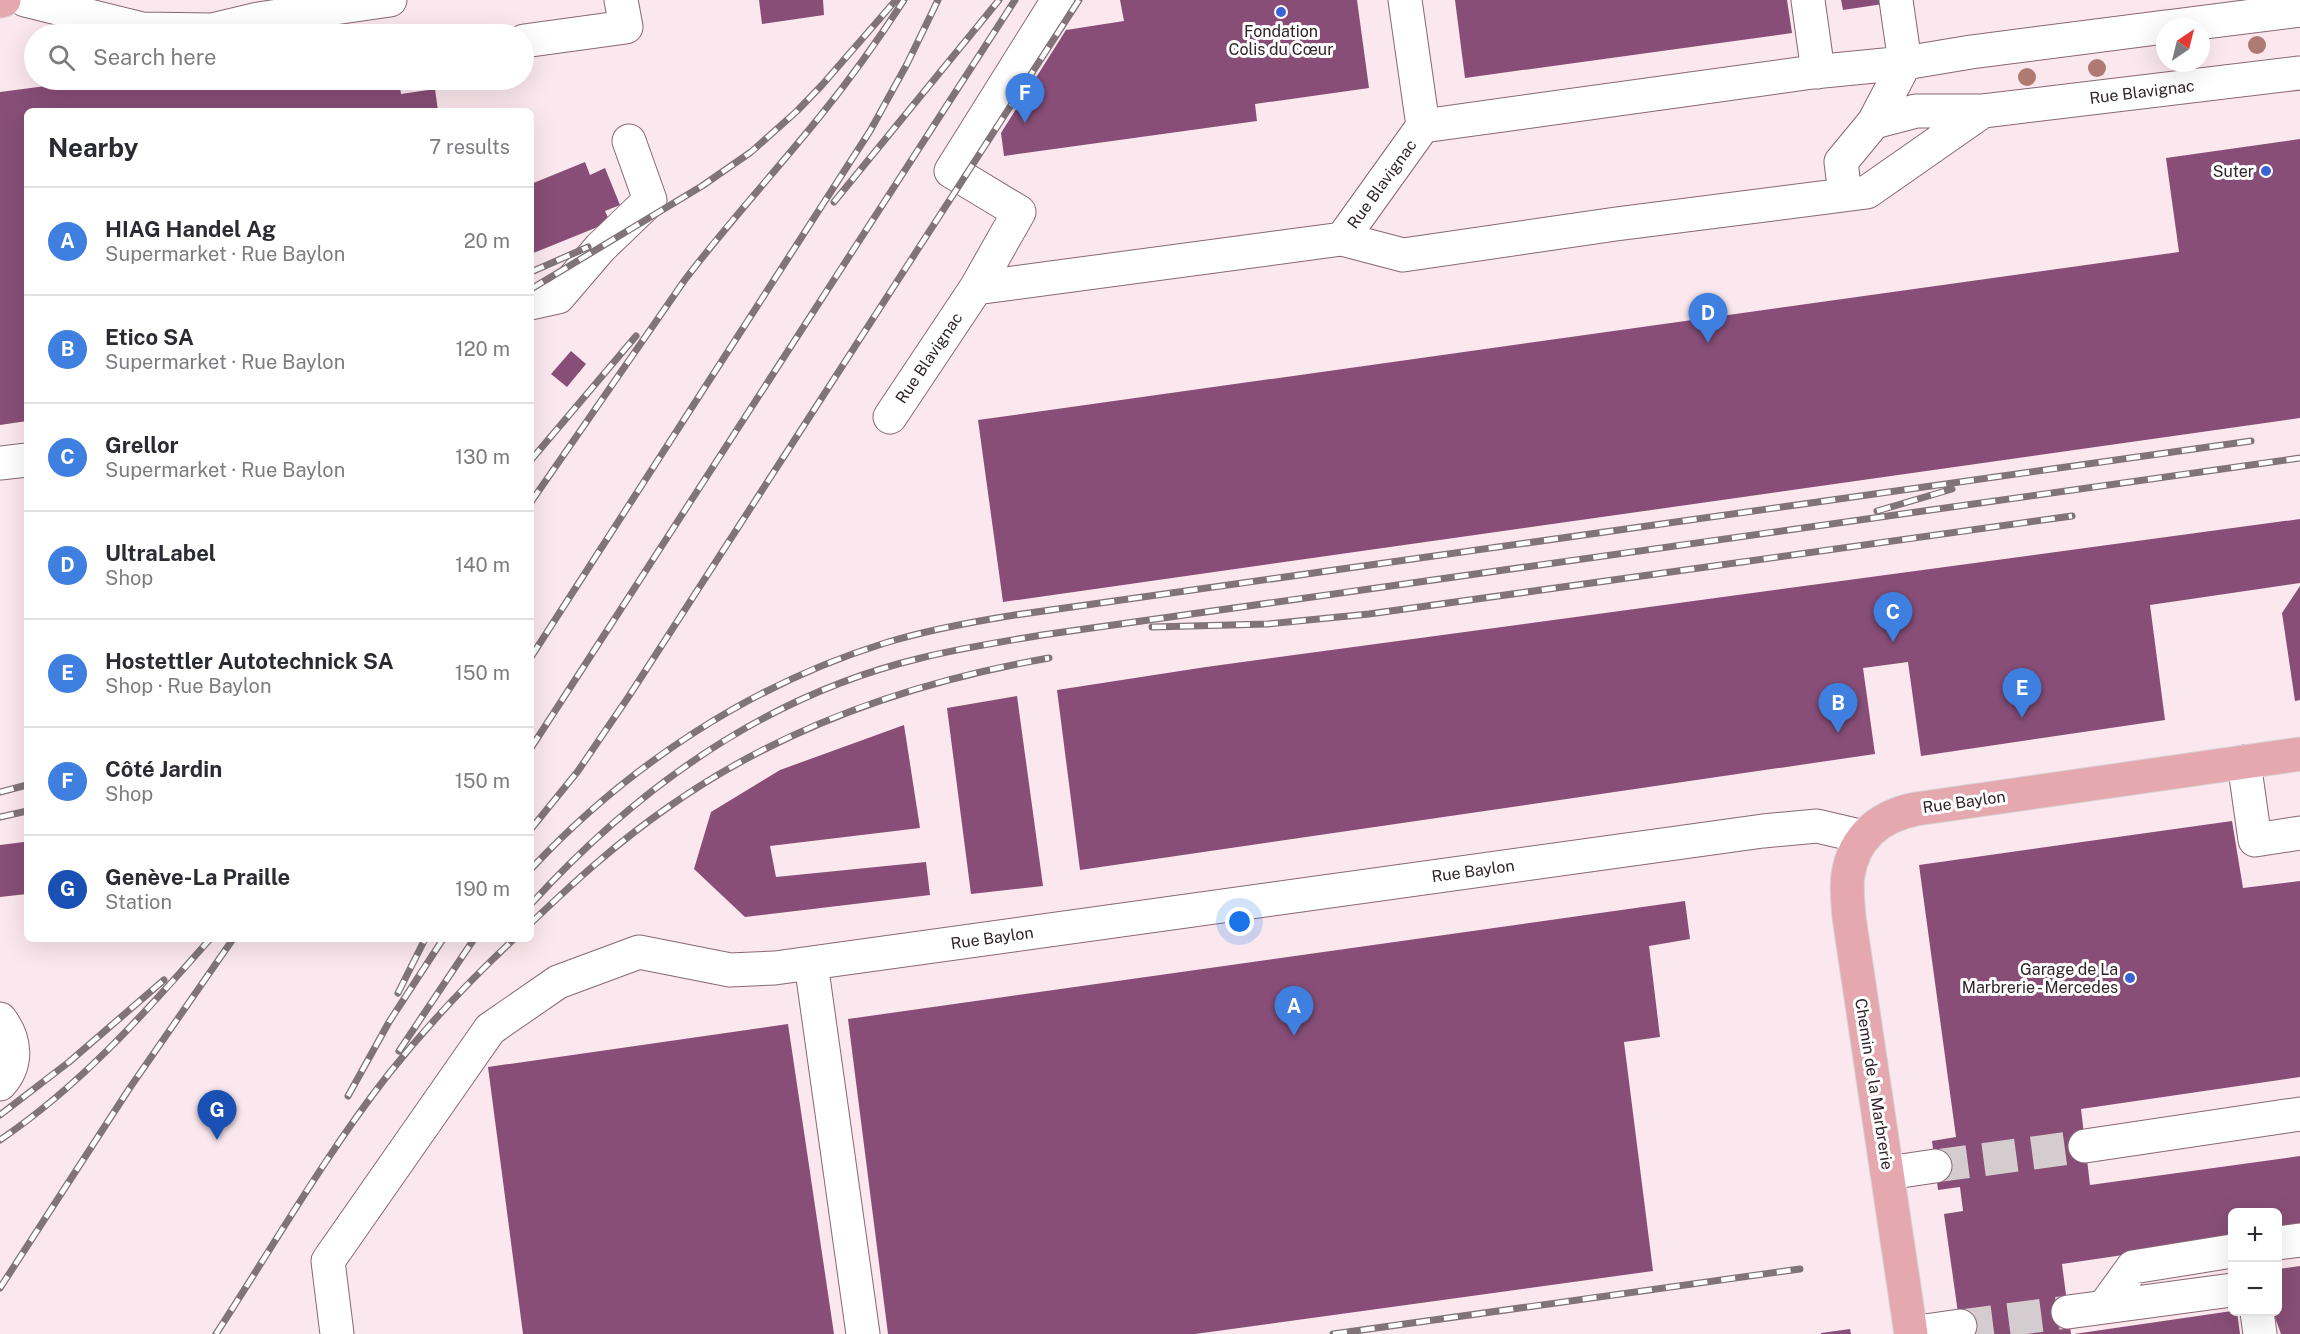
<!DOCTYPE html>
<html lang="en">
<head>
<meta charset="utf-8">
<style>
  :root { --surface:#fff; --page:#f2f2f3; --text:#2b2b33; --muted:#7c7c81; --line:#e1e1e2; --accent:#ea580c }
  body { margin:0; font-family:"Public Sans",sans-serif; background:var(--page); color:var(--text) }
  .controls { position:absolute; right:18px; bottom:18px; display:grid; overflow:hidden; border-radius:9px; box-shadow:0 6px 24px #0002 }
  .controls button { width:54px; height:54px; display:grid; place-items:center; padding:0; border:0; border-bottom:2px solid var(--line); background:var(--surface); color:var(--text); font:30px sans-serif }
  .compass { position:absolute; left:2156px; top:18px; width:54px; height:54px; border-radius:50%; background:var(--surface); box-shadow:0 6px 24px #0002; rotate:35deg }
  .you { position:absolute; left:1240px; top:922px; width:21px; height:21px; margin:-15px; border:4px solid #fff; border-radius:50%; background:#1a73e8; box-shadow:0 0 0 9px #1a73e833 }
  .badge { display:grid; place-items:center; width:39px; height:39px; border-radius:50%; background:var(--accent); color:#fff; font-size:20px; font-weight:700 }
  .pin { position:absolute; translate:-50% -50px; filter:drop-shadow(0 2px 3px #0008) }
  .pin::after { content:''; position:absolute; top:32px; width:21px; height:18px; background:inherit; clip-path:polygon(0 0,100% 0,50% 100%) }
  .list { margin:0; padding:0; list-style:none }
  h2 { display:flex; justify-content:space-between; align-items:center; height:78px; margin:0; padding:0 24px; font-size:26px }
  h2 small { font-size:20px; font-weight:400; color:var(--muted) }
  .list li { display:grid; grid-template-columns:39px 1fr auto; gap:18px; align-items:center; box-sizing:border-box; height:108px; padding:0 24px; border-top:2px solid var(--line) }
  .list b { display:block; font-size:22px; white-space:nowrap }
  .list p { margin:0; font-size:20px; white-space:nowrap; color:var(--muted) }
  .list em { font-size:20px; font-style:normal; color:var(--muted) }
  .icon { flex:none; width:33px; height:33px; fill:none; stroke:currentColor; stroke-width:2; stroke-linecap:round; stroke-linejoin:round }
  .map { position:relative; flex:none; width:2300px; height:1334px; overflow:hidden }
  .search { position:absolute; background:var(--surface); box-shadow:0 6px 24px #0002; left:24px; top:24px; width:510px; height:66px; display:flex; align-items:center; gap:15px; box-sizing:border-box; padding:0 21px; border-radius:33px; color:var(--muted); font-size:22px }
  .panel { position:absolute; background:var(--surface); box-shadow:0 6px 24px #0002; left:24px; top:108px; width:510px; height:834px; border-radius:9px }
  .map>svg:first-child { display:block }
  .built { fill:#fbe8ee; fill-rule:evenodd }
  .building { fill:#884e77 }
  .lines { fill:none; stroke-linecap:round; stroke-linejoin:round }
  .minor-tunnel { stroke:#d5cccf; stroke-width:33; stroke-dasharray:33 16; stroke-linecap:butt }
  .minor-casing { stroke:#886773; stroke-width:35 }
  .major-casing { stroke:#d6d3d4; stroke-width:35 }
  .minor { stroke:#fff; stroke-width:33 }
  .major { stroke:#e4a8ae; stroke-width:33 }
  .rail-casing { stroke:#807478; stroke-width:7 }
  .rail { stroke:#fff; stroke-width:4.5; stroke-dasharray:14; stroke-linecap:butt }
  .tree { fill:#af7a72 }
  .poi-dot { fill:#3a64d5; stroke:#fff; stroke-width:2 }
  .labels { text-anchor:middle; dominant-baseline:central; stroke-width:6; stroke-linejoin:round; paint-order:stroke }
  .poi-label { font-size:16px; fill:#312328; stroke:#fff; text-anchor:end }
  .street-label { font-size:16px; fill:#312328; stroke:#fff }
</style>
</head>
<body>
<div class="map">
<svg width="2300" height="1334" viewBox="0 0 2300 1334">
  <rect width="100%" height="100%" fill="#fef6f9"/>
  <path class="built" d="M 0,0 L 2300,0 L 2300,1334 L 0,1334 ZM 2165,27 L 2201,27 L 2201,63 L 2165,63 ZM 34,34 L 524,34 L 524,80 L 34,80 ZM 27,111 L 531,111 L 531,939 L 27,939 ZM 2232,1212 L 2278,1212 L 2278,1312 L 2232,1312 Z"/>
  <path class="building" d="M 759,0 L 823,0 L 824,15 L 762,24 Z
    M 1120,0 L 1357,0 L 1369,88 L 1255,104 L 1257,121 L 1004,156 L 1001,133 L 1066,30 L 1124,21 Z
    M 1455,0 L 1787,0 L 1792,33 L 1465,78 Z
    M 1841,0 L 1882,0 L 1883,4 L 1843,10 Z
    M 92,80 L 399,80 L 401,94 L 435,89 L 438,111 L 27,111 L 27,421 L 0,425 L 0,92 Z
    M 2300,139 L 2300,418 L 1003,602 L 978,420 L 2179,252 L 2166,158 Z
    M 585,162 L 590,175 L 605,168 L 620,205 L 605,211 L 610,222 L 531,254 L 531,184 Z
    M 571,351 L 586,364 L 567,387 L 551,374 Z
    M 2300,519 L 2300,583 L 2150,605 L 2165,720 L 1921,756 L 1908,662 L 1863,668 L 1875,754 L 1080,870 L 1057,690 L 1206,667 Z
    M 2300,586 L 2300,700 L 2295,701 L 2282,613 Z
    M 1017,696 L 1043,886 L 971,894 L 947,708 Z
    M 904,725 L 920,828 L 770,846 L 776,877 L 926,862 L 930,895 L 745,917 L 694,869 L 711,812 L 780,770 Z
    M 2232,821 L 2243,888 L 2300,881 L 2300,1077 L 2081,1109 L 2090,1185 L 2300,1156 L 2300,1230 L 2278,1233 L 2278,1212 L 2232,1212 L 2232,1239 L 2062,1264 L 2071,1334 L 1961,1334 L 1944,1214 L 1963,1211 L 1960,1187 L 1938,1190 L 1932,1141 L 1956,1137 L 1919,865 Z
    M 24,842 L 24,845 L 27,845 L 27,894 L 0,897 L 0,845 Z
    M 1685,901 L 1690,939 L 1649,946 L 1660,1037 L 1624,1042 L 1653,1271 L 1195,1334 L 888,1334 L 848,1019 Z
    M 788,1024 L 834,1334 L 523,1334 L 488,1067 Z
    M 2300,1266 L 2300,1334 L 2281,1334 L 2273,1312 L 2278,1312 L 2278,1269 Z
    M 2232,1311 L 2237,1312 L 2240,1334 L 2074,1334 Z
    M 1850,1329 L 1851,1334 L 1821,1334 L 1821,1333 Z"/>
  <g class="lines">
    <path class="minor-tunnel" d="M 1935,1166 L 2085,1146
      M 1960,1326 L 2068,1312"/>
    <g class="minor-casing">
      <path id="minor" d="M 25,0 L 142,29 L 212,30 L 258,19 L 390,0
        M 1405,0 L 1423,126
        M 1808,0 L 1818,72
        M 1896,0 L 1905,63 L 1971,52 L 2165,27
        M 2166,27 L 2300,10
        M 524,41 L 626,27 L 621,0
        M 1874,122 L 1916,111 L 1983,111 L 2300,73
        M 1845,194 L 1841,162 L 1874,122 L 1905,63
        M 1342,239 L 1423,126 L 1813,72 L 1905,63
        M 976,288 L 1019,212 L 951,171 L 1058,0
        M 531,303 L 558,297 L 600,248 L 650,200 L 629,141
        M 890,417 L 976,288 L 1342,239 L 1403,255 L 1616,224 L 1867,192 L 1983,111
        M 0,463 L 27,460
        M 2244,762 L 2255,840 L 2300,833
        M 811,963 L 863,1334
        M 0,1019 C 16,1040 18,1064 0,1084
        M 2085,1146 L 2300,1114
        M 1888,1173 L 1935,1166
        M 2278,1243 L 2300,1240
        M 2104,1307 L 2133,1267 L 2232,1251
        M 2068,1312 L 2232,1290
        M 2257,1312 L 2260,1334
        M 1911,1333 L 1960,1326
        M 337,1334 L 328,1261 L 490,1029 L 558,982 L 639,952 L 730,970 L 775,968 L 1763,831 L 1817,826 L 1864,837"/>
    </g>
    <g class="major-casing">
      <path id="major" d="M 0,1 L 4,0
        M 1911,1334 L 1849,917 C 1848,903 1846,888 1848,875 C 1854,837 1880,816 1916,809 L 2300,754"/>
    </g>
    <use href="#minor" class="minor"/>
    <use href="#major" class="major"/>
    <g class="rail-casing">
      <path id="rail" d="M 834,202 L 999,0
        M 531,272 L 588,247
        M 531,289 L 702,186 L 751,152 L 797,111 L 822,85 L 896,0
        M 531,460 L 636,336
        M 531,502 L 684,281 C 727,224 776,171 821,115 C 851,78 878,40 904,0
        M 1877,511 L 1952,489
        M 1152,627 L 1268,624 L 1369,614 L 2072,516
        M 531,657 L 870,131 L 907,64 L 938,0
        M 531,748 L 1015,0
        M 0,792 L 27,785
        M 0,817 L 27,811
        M 531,829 L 578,771 L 629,696 L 1079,0
        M 531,869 C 627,766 750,685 885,643 C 927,630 971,622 1015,615 L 2251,441
        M 531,904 C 637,788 766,695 921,658 C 961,648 1001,642 1042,635 L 2300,458
        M 531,923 C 574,882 618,842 667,808 C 781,727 912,682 1049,658
        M 398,993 L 425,939
        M 399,1051 L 474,939
        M 348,1096 L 389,1022 L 443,939
        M 0,1115 L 69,1062 L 164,980
        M 0,1140 C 81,1085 145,1013 210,939
        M 0,1288 L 129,1089 L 233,939
        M 216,1334 C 272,1248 324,1157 387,1076 C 426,1027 468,982 514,939
        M 1333,1334 L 1800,1269"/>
    </g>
    <use href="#rail" class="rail"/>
  </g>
  <g class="tree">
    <circle cx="2257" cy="45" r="9"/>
    <circle cx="2097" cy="68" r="9"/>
    <circle cx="2027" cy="77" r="9"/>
  </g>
  <g class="poi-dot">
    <circle cx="1281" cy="12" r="6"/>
    <circle cx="2266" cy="171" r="6"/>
    <circle cx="2130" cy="978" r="6"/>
  </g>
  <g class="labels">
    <g class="poi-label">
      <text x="1281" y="31" text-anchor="middle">Fondation<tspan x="1281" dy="18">Colis du Cœur</tspan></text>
      <text x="2254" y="171">Suter</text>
      <text x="2118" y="969">Garage de La<tspan x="2118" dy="18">Marbrerie - Mercedes</tspan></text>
    </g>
    <g class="street-label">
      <text transform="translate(2142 92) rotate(-7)">Rue Blavignac</text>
      <text transform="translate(1382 184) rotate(-54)">Rue Blavignac</text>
      <text transform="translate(929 358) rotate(-56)">Rue Blavignac</text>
      <text transform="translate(1964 802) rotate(-8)">Rue Baylon</text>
      <text transform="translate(1473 871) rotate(-8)">Rue Baylon</text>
      <text transform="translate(992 938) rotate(-8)">Rue Baylon</text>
      <text transform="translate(1874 1084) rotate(81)">Chemin de la Marbrerie</text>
    </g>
  </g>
</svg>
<div class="controls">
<button>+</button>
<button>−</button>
</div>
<svg class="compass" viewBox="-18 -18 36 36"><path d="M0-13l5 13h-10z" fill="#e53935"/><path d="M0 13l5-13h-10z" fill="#7c7c81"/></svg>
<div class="you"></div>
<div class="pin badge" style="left:1294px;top:1036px;background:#3f7fe0">A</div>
<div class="pin badge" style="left:1838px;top:733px;background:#3f7fe0">B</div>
<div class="pin badge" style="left:1893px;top:642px;background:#3f7fe0">C</div>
<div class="pin badge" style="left:1708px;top:343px;background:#3f7fe0">D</div>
<div class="pin badge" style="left:2022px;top:718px;background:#3f7fe0">E</div>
<div class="pin badge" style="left:1025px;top:123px;background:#3f7fe0">F</div>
<div class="pin badge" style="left:217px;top:1140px;background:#1a4fb4">G</div>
<div class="search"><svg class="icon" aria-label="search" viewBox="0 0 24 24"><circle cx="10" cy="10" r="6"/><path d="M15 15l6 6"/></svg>Search here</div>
<section class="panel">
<h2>Nearby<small>7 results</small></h2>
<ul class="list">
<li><span class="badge" style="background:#3f7fe0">A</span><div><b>HIAG Handel Ag</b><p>Supermarket · Rue Baylon</p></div><em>20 m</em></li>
<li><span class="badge" style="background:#3f7fe0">B</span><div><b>Etico SA</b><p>Supermarket · Rue Baylon</p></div><em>120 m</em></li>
<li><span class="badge" style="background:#3f7fe0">C</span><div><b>Grellor</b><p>Supermarket · Rue Baylon</p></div><em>130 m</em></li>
<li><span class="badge" style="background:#3f7fe0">D</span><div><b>UltraLabel</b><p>Shop</p></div><em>140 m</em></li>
<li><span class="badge" style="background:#3f7fe0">E</span><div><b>Hostettler Autotechnick SA</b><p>Shop · Rue Baylon</p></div><em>150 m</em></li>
<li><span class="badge" style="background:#3f7fe0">F</span><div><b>Côté Jardin</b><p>Shop</p></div><em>150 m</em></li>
<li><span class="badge" style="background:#1a4fb4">G</span><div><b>Genève-La Praille</b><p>Station</p></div><em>190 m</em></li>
</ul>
</section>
</div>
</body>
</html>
